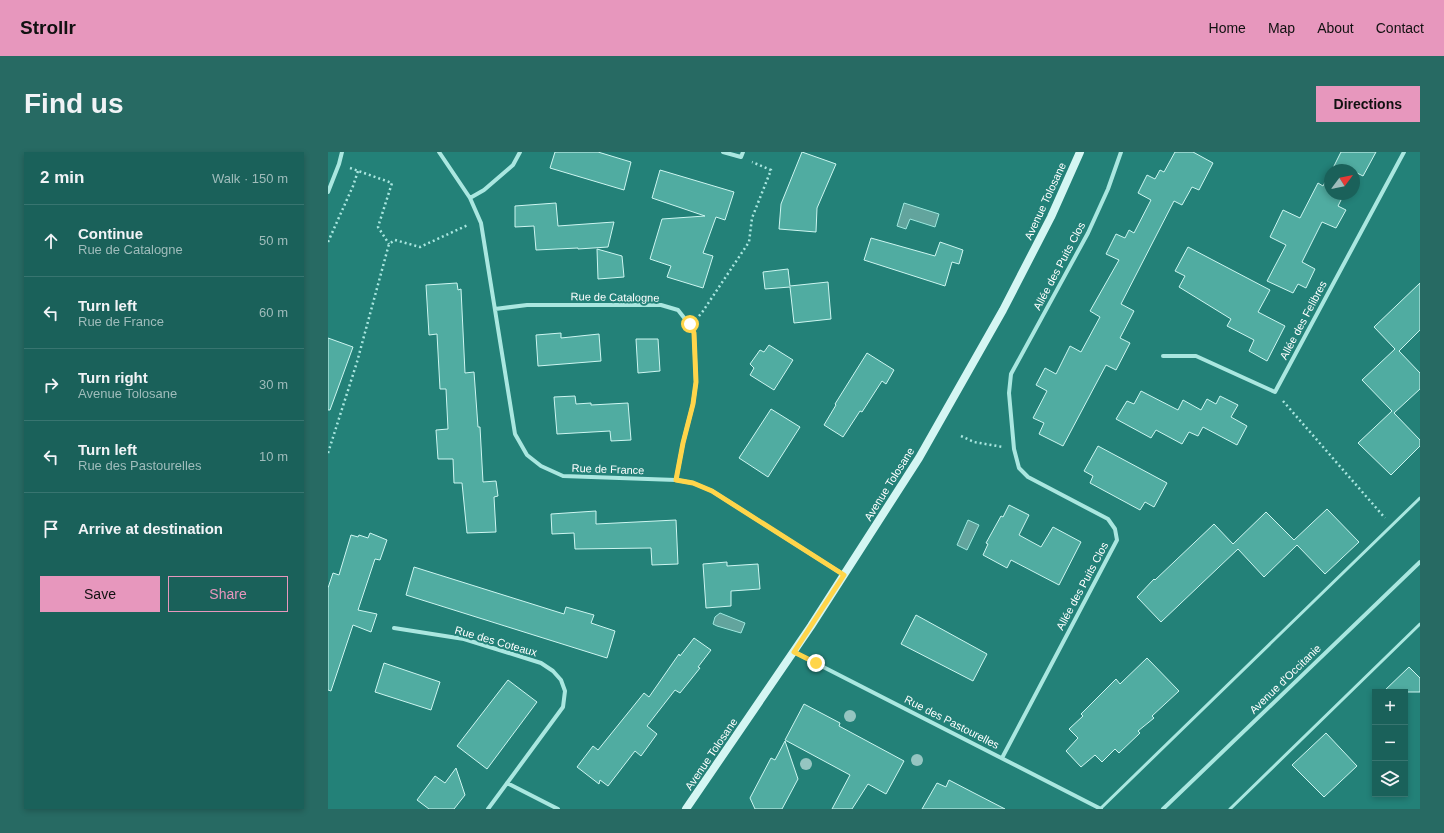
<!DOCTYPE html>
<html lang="en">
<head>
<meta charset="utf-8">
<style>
  :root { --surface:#1a615a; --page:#276a63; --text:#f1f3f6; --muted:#9fbcbb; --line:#387570; --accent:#e797bd }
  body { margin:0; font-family:Helvetica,sans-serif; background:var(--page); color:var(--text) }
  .controls { position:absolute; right:12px; bottom:12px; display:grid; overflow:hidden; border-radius:0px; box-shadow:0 2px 6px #0003 }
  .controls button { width:36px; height:36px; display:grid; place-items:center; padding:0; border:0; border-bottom:1px solid var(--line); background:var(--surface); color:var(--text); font:20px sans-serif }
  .compass { position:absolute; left:996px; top:12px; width:36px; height:36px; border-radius:50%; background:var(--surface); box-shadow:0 2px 6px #0003; rotate:58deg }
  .stop { position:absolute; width:12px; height:12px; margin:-9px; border:3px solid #ffd54a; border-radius:50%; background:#fff }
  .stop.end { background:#ffd54a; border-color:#fff; box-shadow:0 1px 4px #0008 }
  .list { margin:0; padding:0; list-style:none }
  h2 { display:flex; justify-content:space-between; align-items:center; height:52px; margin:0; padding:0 16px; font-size:17px }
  h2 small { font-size:13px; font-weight:400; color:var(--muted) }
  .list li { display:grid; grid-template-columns:26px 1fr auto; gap:12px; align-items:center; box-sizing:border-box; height:72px; padding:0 16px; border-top:1px solid var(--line) }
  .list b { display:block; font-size:15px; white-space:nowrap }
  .list p { margin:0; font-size:13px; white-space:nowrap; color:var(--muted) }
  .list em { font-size:13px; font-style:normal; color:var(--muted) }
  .actions { display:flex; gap:8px; padding:12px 16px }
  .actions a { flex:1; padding:9px 0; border:1px solid var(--accent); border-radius:0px; text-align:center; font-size:14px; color:var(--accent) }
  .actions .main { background:var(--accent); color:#111 }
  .icon { flex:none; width:22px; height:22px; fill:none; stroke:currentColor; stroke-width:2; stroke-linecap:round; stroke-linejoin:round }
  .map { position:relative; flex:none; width:1092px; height:657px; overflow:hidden; border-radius:0px }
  header { display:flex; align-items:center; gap:24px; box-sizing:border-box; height:56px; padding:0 20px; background:var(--accent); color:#111 }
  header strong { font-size:19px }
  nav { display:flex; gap:22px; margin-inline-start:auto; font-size:14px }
  .intro { display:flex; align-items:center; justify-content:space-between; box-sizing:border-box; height:96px; padding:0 24px }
  h1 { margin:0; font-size:28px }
  .button { padding:10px 18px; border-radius:0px; background:var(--accent); color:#111; font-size:14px; font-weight:700 }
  main { display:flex; gap:24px; padding:0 24px }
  aside { flex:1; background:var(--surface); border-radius:0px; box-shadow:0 2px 6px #0003 }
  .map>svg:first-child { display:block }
  .water { fill:#62a49d; stroke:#9ee8df }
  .building { fill:#50aca1; stroke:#cdf6f1 }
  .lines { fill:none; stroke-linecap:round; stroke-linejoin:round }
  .path { stroke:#aae7e0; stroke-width:2.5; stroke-dasharray:2 3; stroke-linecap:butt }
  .lane { stroke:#aae7e0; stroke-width:3 }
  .street { stroke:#aae7e0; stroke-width:4 }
  .secondary { stroke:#d4f6f3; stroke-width:8 }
  .tree { fill:#95c5c1 }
  .route { stroke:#ffd54a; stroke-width:5 }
  .labels { text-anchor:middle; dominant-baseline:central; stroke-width:4; stroke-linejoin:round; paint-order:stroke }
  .street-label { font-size:11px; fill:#fff; stroke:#238178 }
</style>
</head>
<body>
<header>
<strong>Strollr</strong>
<nav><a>Home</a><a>Map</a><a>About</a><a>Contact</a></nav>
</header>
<div class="intro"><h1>Find us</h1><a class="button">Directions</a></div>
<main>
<aside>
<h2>2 min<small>Walk · 150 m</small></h2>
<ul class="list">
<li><svg class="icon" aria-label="ahead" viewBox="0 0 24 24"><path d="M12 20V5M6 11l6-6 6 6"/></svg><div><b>Continue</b><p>Rue de Catalogne</p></div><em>50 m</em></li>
<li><svg class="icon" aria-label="left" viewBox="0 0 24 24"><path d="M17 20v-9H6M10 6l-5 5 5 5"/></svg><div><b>Turn left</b><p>Rue de France</p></div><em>60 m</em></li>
<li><svg class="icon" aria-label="right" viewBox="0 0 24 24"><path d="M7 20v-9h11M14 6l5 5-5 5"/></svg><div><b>Turn right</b><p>Avenue Tolosane</p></div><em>30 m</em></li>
<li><svg class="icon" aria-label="left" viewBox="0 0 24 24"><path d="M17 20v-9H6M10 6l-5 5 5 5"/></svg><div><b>Turn left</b><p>Rue des Pastourelles</p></div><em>10 m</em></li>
<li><svg class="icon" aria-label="arrive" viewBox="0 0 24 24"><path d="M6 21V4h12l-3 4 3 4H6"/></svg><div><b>Arrive at destination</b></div></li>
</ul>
<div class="actions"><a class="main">Save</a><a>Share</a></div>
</aside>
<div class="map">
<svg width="1092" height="657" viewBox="0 0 1092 657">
  <rect width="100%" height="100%" fill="#238178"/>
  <path class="water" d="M 576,51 L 611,62 L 607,75 L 582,67 L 578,77 L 569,74 Z
    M 640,368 L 651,373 L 639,398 L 629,393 Z
    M 392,461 L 417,471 L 413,481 L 389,474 L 385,472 L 387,465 Z"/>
  <path class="building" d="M 227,0 L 270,0 L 303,10 L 296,38 L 222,16 Z
    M 474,0 L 508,12 L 489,56 L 488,80 L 451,77 L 453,52 Z
    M 847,0 L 865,0 L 885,11 L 871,38 L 864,35 L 854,53 L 846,49 L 793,152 L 806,159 L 792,186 L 802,191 L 788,218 L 778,213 L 735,294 L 711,282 L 716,271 L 705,266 L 719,239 L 708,233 L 717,216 L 728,222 L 742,194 L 753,200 L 772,165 L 762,159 L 791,108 L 778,102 L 788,82 L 797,86 L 801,78 L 806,81 L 823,48 L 810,41 L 819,23 L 827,27 L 832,18 L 836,20 Z
    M 1013,0 L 1048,0 L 1035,24 L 1027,20 L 1026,21 L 1026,18 L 1004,18 Z
    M 332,18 L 406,40 L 397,68 L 388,65 L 375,101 L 385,104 L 375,136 L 339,125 L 343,114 L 322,107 L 334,67 L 377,64 L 324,46 Z
    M 1002,21 L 1002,42 L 1016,42 L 1010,54 L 1018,58 L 1008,76 L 994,70 L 974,110 L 987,117 L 978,136 L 970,132 L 965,141 L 939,129 L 958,93 L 942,85 L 955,58 L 972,66 L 990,31 L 995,34 Z
    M 228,51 L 230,74 L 286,70 L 280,95 L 250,97 L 250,96 L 208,98 L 206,74 L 187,75 L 187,54 Z
    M 543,86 L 607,104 L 612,90 L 635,98 L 631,112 L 624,110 L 617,134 L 536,108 Z
    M 860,95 L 942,138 L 930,160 L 957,174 L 939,209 L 921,199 L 926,188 L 899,174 L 903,167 L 851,135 L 857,124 L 847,119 Z
    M 269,97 L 294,104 L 296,125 L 270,127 Z
    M 460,117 L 462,134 L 500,130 L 503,167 L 466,171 L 462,135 L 437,137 L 435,120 Z
    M 129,131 L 130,138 L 133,137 L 137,221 L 146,220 L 150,275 L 152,275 L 155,330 L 168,329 L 170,344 L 166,345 L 168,380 L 139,381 L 134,331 L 126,331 L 125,307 L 110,307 L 108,278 L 120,277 L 118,237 L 112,237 L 109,182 L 101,183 L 98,133 Z
    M 1092,131 L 1092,178 L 1071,199 L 1092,221 L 1092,237 L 1066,261 L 1092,288 L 1092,294 L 1063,323 L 1030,291 L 1064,259 L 1034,228 L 1067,197 L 1046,175 Z
    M 233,181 L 233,186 L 271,182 L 273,209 L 210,214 L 208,183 Z
    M 0,186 L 25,195 L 2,258 L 0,258 Z
    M 308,187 L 330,187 L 332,219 L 310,221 Z
    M 441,193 L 465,208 L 446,238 L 422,223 L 426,216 L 422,212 L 432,198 L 436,200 Z
    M 539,201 L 566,218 L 558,232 L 554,229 L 534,260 L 532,259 L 515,285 L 496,273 L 508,253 L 507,252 Z
    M 813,239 L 850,258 L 855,248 L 873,258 L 879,247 L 888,252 L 892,244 L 910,253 L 903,265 L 919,274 L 909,293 L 875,275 L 870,284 L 861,280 L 854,292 L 828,278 L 823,286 L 788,267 L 799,249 L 806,252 Z
    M 247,244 L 248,252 L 263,251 L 263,253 L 300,251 L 303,288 L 283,289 L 282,279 L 229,282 L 226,245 Z
    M 443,257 L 472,275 L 440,325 L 411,306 Z
    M 770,294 L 839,331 L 826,355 L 817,350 L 812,358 L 762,331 L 765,324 L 756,319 Z
    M 681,353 L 701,363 L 691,383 L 713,395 L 725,375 L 753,390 L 731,433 L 683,408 L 679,416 L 655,403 L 660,392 L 658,391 L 673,364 L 675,365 Z
    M 999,357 L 1031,390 L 997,422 L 969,393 L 936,425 L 910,397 L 833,470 L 809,445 L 826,427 L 827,428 L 886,372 L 905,392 L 938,360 L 966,388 Z
    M 268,359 L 268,372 L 348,368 L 350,412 L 324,413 L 323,396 L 247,397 L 246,381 L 224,382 L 223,362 Z
    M 42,381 L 59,388 L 52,408 L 47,407 L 30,458 L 49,462 L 43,480 L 25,473 L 3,539 L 0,538 L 0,436 L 5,421 L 11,423 L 23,383 L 30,385 L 31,383 L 40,386 Z
    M 399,410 L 399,414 L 430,412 L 432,437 L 403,439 L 403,454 L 378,456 L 375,412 Z
    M 86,415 L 236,462 L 238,455 L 266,463 L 263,471 L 287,479 L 279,506 L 78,443 Z
    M 588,463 L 659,502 L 645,529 L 573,492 Z
    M 366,486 L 383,498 L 370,515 L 372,516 L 352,541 L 347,538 L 319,574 L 329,582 L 313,604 L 307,599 L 280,634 L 272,628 L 271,632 L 249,615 L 265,594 L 270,598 L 316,541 L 321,545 L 351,502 L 352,504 Z
    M 819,506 L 851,539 L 824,564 L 826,566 L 810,579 L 812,581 L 791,601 L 787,597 L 774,610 L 767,603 L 753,615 L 738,599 L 750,586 L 741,577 L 755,564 L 753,562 L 788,527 L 792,532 Z
    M 56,511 L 112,530 L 103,558 L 47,540 Z
    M 1081,515 L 1092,526 L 1092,540 L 1055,540 Z
    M 180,528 L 209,550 L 159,617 L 129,594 Z
    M 476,552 L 512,571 L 511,574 L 576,609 L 558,642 L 540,632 L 524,657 L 504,657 L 522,623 L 457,588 Z
    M 998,581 L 1029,614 L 996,645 L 964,613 Z
    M 457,589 L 470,627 L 454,657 L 427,657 L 422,646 L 443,606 L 447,608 Z
    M 128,616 L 137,643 L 126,657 L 101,657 L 89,648 L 107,624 L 117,631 Z
    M 621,628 L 646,641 L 677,657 L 594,657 L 609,631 L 618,635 Z"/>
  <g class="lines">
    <path class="path" d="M 22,16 L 64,31 L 50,75 L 61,92
      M 0,90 L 25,34 L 30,19
      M 371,164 L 375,159 L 421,90 L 424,66 L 443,18 L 424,10
      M 955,249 L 1057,366
      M 633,284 L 646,290 L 675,295
      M 0,301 L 29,210 L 61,92 L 67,88 L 92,95 L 140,73"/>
    <path class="lane" d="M 772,657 L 1092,346
      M 902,657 L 1092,472"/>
    <path class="street" d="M 111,0 L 142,46 L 153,71 L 187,282 L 199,303 L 213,314 L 235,324 L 348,328 L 365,331 L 384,339 L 516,423
      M 395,0 L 413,5 L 415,0
      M 0,40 L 11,12 L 14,0
      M 142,46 L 156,38 L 185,13 L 192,0
      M 167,157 L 199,153 L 333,153 L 350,158 L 361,172 L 366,181 L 368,230 L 365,252 L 355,291 L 348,328
      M 835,204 L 868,204 L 947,240 L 1076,0
      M 66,476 L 136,487 L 213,511 L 225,519 L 233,528 L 237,539 L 235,555 L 160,657
      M 466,500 L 773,657
      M 674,606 L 789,388 L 787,377 L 780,367 L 700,325 L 691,316 L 686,297 L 681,241 L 683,222 L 760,81 L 780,37 L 793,0
      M 179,631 L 230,657
      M 835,657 L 1092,410"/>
    <path class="secondary" d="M 358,657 L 483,474 L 591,306 L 675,158 L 723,65 L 752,0"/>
  </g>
  <g class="tree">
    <circle cx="522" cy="564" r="6"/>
    <circle cx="589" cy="608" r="6"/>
    <circle cx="478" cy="612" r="6"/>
  </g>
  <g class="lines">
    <path class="route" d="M 362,172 L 366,181 L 368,230 L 365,252 L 355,291 L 348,328 L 365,331 L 384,339 L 516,423 L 466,500 L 488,511"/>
  </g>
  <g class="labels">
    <g class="street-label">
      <text transform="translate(717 49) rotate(-65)">Avenue Tolosane</text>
      <text transform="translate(731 114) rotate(-62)">Allée des Puits Clos</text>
      <text transform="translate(287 145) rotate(1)">Rue de Catalogne</text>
      <text transform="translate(975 168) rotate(-62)">Allée des Felibres</text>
      <text transform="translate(280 317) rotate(2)">Rue de France</text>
      <text transform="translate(561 332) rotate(-58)">Avenue Tolosane</text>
      <text transform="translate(754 434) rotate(-62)">Allée des Puits Clos</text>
      <text transform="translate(168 489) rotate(16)">Rue des Coteaux</text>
      <text transform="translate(957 527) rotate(-44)">Avenue d'Occitanie</text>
      <text transform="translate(624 570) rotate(27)">Rue des Pastourelles</text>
      <text transform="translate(383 602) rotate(-56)">Avenue Tolosane</text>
    </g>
  </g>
</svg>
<div class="controls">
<button>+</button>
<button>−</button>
<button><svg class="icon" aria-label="layers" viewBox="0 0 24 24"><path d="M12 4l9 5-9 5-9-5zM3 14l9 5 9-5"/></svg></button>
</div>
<svg class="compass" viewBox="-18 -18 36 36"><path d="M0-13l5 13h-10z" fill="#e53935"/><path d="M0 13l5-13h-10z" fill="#9fbcbb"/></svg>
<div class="stop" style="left:362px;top:172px"></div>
<div class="stop end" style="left:488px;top:511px"></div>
</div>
</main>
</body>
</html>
